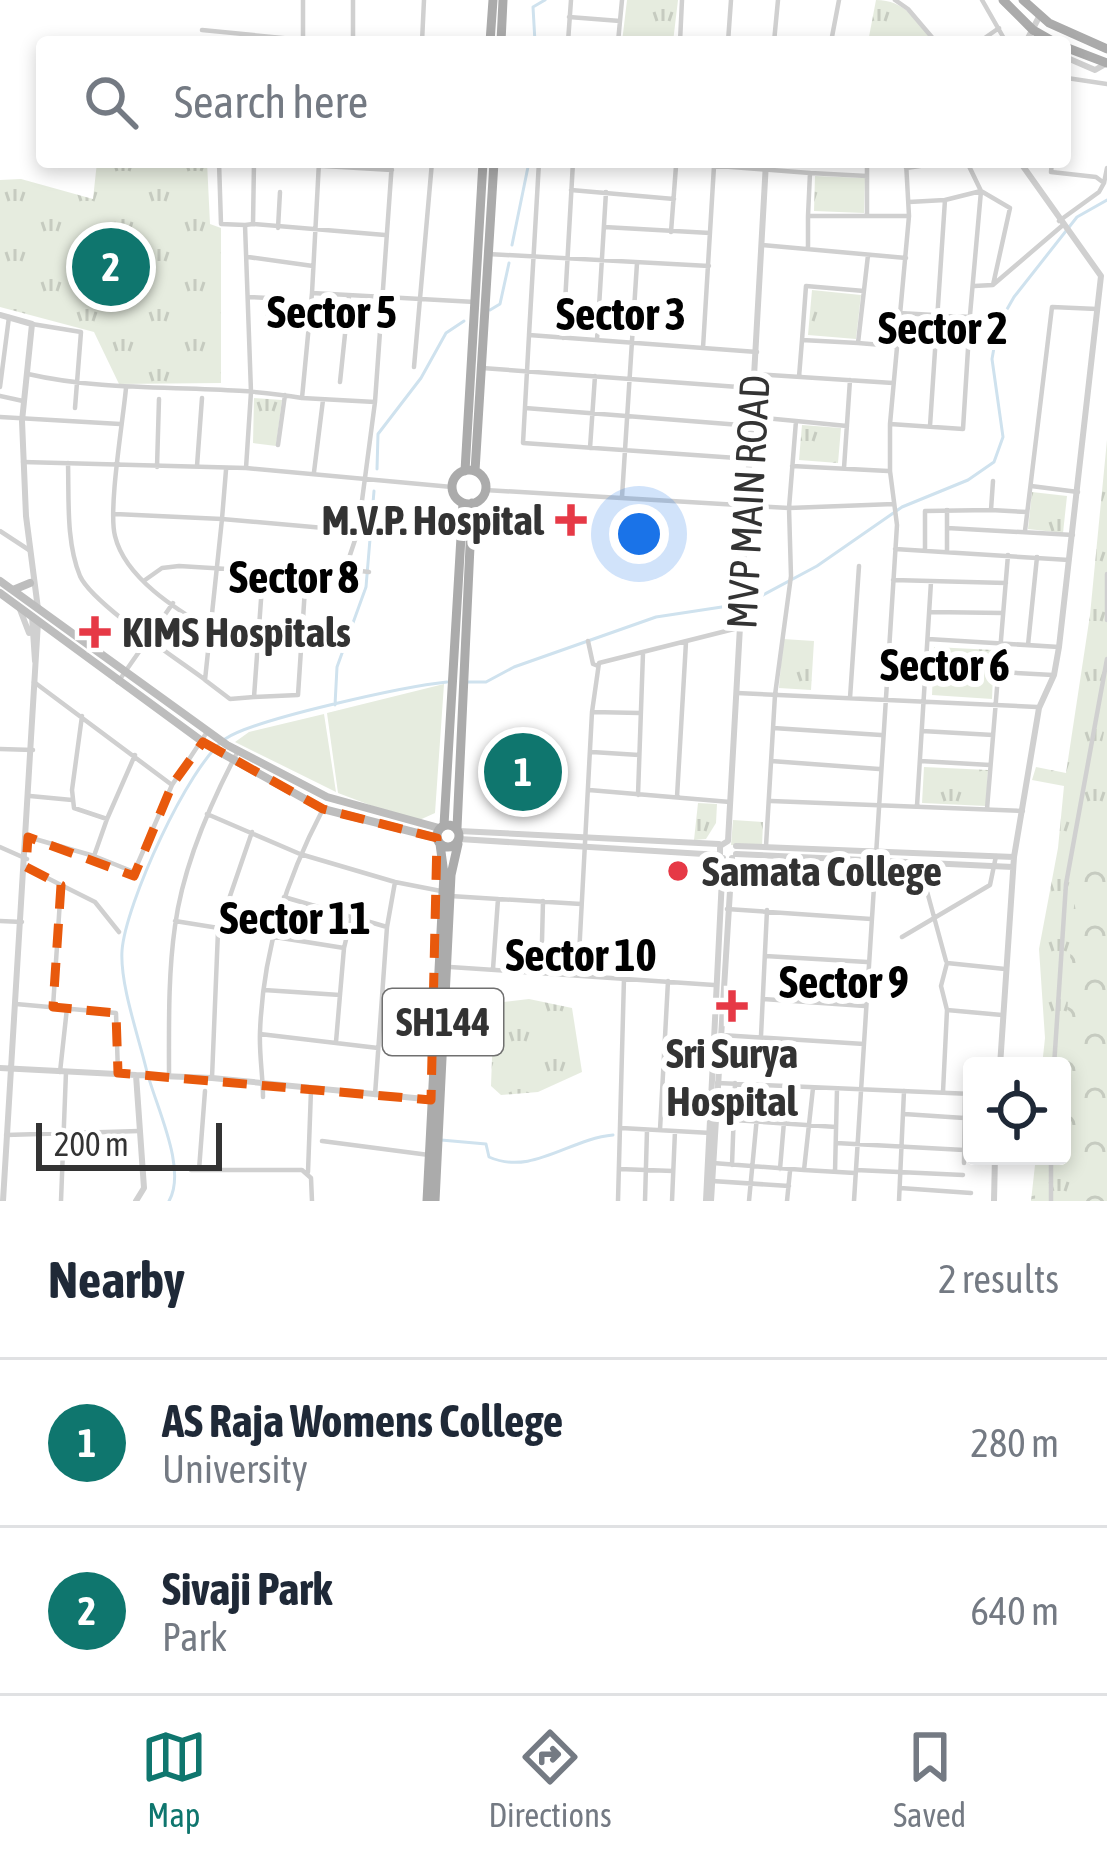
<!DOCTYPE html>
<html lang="en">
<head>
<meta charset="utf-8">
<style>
  :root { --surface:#fff; --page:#f6f6f7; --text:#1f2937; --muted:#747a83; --line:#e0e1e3; --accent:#0f766e }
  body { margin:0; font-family:"Asap Condensed",sans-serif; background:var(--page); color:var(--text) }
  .controls { position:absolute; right:36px; bottom:36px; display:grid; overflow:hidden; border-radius:12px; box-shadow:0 6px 18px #0003 }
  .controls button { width:108px; height:108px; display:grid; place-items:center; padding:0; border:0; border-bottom:3px solid var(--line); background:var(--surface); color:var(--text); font:60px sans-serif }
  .scale { position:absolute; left:36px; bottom:30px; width:186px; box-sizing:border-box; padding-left:12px; border:6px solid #333; border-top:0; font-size:33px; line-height:42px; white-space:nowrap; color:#333; -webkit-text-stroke:9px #fff; paint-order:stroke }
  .you { position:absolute; left:639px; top:534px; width:42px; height:42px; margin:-30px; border:9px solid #fff; border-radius:50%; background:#1a73e8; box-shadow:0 0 0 18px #1a73e833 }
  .badge { display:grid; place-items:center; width:78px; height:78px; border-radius:50%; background:var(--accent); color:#fff; font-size:39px; font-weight:700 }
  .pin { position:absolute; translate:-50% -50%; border:6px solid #fff; box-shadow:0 3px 12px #0006 }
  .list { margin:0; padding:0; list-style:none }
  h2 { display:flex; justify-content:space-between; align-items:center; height:156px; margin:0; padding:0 48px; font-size:51px }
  h2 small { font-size:39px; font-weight:400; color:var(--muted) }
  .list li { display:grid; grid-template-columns:78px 1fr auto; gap:36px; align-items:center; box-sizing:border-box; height:168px; padding:0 48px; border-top:3px solid var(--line) }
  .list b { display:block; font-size:45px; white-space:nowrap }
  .list p { margin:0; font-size:39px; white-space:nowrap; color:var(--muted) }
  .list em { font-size:39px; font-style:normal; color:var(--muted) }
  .icon { flex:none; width:66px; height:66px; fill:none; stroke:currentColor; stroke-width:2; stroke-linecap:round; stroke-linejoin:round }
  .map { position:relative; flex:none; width:1107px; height:1201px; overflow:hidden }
  .search { position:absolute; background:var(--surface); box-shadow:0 6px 18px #0003; left:36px; right:36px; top:36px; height:132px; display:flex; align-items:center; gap:30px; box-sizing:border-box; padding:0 42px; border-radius:12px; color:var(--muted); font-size:45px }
  .sheet { height:492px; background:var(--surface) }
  nav { display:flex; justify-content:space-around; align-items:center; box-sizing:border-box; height:168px; border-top:3px solid var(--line); background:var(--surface); font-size:33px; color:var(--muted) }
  nav a { display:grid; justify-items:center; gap:6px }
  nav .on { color:var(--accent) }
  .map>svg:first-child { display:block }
  .green { fill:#e6ecdf }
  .forest { fill:url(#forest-crowns) }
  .park { fill:url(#park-tufts) }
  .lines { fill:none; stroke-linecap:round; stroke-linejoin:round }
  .stream { stroke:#cfe2ee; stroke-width:3 }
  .minor { stroke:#d0d0d0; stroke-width:4.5 }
  .tertiary { stroke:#d0d0d0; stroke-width:6 }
  .secondary { stroke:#bdbdbd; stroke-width:8 }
  .primary { stroke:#ababab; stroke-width:9 }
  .marked { fill:none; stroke:#e8590c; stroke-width:9; stroke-dasharray:24 15; stroke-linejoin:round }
  .poi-dot { fill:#e63946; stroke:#fff; stroke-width:4.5 }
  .labels { text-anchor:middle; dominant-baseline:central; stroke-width:12; stroke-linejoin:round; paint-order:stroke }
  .shield { fill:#fff; stroke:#707070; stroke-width:3 }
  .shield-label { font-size:39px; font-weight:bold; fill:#333 }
  .street-label { font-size:42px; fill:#333; stroke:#fff }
  .poi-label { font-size:42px; font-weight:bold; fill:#333; stroke:#fff; text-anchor:start }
  .neighbourhood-label { font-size:45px; font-weight:bold; fill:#000; stroke:#fff }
</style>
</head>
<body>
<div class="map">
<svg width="1107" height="1201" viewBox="0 0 1107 1201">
  <defs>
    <pattern id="forest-crowns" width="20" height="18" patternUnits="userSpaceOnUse" patternTransform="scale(3)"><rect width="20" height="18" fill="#e6ecdf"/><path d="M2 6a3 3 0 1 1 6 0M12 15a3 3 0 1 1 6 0" fill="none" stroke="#c6cbc0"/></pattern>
    <pattern id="park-tufts" width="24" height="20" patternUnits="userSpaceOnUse" patternTransform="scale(3)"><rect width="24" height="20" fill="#e6ecdf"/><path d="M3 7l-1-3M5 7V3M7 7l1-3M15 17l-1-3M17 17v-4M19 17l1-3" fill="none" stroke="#c6cbc0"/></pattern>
  </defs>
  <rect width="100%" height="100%" fill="#fff"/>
  <path class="green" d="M 444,684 L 435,813 L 415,822 L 338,793 L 327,713 Z
    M 324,714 L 336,792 L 235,742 L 249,732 Z"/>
  <path class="forest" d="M 1107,489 L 1107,1201 L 1031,1201 L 1036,1156 L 1062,1156 L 1062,1066 L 1047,1066 Z"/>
  <path class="park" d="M 627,0 L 678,0 L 673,42 L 622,42 Z
    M 876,0 C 905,0 917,21 934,42 L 868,42 Z
    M 97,162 L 207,162 L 210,224 L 221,228 L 221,383 L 119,384 L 94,332 L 0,307 L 0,180 L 21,179 L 93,199 Z
    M 815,176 L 865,178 L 864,213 L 814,211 Z
    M 812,290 L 861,295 L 856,339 L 808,335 Z
    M 254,398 L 282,400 L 276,446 L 253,443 Z
    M 802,425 L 841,428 L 838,463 L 799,460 Z
    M 1107,440 L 1107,717 L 1099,757 L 1107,763 L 1107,839 L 1084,837 L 1072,921 L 1062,1116 L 1062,1066 L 1042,1066 L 1045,1038 L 1039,949 L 1058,848 L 1064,786 L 1032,780 L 1036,767 L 1066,773 L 1090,615 Z
    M 1032,492 L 1067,496 L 1063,533 L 1028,529 Z
    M 783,639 L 814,641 L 811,690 L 779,688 Z
    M 934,647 L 994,650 L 992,699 L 932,695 Z
    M 924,767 L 988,770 L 986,806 L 922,803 Z
    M 698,803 L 717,804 L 716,823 L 706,839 L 694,840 Z
    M 733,820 L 763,822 L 762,847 L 731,845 Z
    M 529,999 L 572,1008 L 582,1072 L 538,1092 L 501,1095 L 491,1086 L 494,1003 Z
    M 1062,1147 L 1080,1149 L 1080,1201 L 1035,1201 L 1036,1156 L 1062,1156 Z"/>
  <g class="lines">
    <path class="stream" d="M 535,42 L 533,7 L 545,0
      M 512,245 L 529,162
      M 490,310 L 500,304 L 509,263
      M 377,469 L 378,434 L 421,378 L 446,333 L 464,321
      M 468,682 L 486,682 L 514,667 L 656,617 L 748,603 L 817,566 L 902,507 L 968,480 L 994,462 L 1003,437 L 992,359 L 998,325 L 1014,297 L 1077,217 L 1107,200
      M 335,705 L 337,667 L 366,587 L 374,491
      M 441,1140 L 486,1144 L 489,1157 C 532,1176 569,1139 613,1135
      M 169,1201 C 188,1168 154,1103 146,1068 C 138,1035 120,984 122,951 C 125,905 188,766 225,739 C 254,719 407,686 447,682"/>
    <path class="minor" d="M 303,0 L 303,42
      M 895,0 L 908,9 L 936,42
      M 982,0 L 1006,42
      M 569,17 L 620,21
      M 202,30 L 303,40
      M 353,42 L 353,0
      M 422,42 L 424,0
      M 568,42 L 571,0
      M 618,42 L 622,0
      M 680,42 L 682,0
      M 728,42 L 731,0
      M 774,42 L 778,0
      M 831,42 L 839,0
      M 979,42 L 999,28
      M 1065,90 L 1067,78 L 1107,84
      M 219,162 L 221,224 L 245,225
      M 392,162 L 375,402 L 302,398 L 312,293 L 475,302
      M 539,162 L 529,335 L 703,348 L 714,166
      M 666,162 L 810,173 L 808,216 L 908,216
      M 967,162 L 981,191 L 970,315
      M 1052,162 L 1051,172 L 1096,177 L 1104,183 L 1107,168
      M 272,163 L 392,170
      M 906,168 L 947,162
      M 810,173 L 867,176 L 867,162
      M 867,176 L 867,216
      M 571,190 L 674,199
      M 909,202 L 945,200
      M 1059,221 L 1099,192 L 1104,183
      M 253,224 L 385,235
      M 604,227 L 710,233
      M 278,228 L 280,192
      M 671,232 L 676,166
      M 762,245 L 906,258
      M 808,249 L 808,216
      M 488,254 L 709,266
      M 248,257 L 313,266
      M 994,284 L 1063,225
      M 312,293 L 319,162
      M 249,297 L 287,299
      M 268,298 L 268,324 L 308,327
      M 32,324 L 81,332 L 75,408
      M 529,335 L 523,443 L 751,459
      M 563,338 L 573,162
      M 597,340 L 606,192
      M 802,340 L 806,286 L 864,291
      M 858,343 L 894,346
      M 703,348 L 757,352
      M 414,367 L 432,162
      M 482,368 L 752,388
      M 28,374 C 119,395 212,382 302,398
      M 755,374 L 893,383
      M 799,377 L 802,340 L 858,343 L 868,255
      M 340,382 L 349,296
      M 0,387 L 9,317
      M 126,388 C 123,421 108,509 115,536 C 125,578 177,610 213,631
      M 0,396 L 23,401
      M 525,408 L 753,426
      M 0,417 L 120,424
      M 796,421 L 847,426
      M 890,424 L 963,429 L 970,317 L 899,313
      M 930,426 L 945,200 L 981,191 L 1010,208 L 993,285 L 974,286
      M 278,445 L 285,395
      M 590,448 L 595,376
      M 23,462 L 246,468 L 452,487
      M 68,463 C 69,499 66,542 80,576 C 92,603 177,659 204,679
      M 197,466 L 202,398
      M 792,466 L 888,471
      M 157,467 L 159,399
      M 246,468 L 251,392 L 245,225 L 253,224 L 254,162
      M 844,468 L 850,380
      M 226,470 L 222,519 L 358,531
      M 314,472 L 323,400
      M 1031,486 L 1078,492
      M 485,490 L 789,508 L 796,421 L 753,417
      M 622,497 L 637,263
      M 947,510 L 947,552
      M 991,510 L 1027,512
      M 115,514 L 222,519 L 205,680 L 230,699 L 254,697 L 263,572
      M 947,528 L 1073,535
      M 0,531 L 29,550
      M 1025,531 L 1052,307 L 1097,309
      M 895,549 L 1069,560
      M 925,551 L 925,511 L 991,510 L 993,481
      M 345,569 L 369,572
      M 1107,574 L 1107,620
      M 145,580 L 162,568 L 179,566 L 343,576 L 358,531 L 375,402
      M 893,580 L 1006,583
      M 931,612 L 1003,613
      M 928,639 L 1059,647
      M 588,641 L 593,664 L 598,666
      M 1028,645 L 1037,557
      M 998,672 L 1053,675
      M 34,682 L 172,785
      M 118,682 L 173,603
      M 737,693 L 1037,707
      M 254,697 L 298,695 L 306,573
      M 850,698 L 859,566
      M 592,712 L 640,713
      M 82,716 L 72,790 L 74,808 L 107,819 L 135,755
      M 773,728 L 881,735
      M 922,731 L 993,735
      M 0,749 L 33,750
      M 592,752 L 639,755
      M 771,761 L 879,769
      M 920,761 L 990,765
      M 589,790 L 730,802
      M 638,795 L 643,653
      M 30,796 L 72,800
      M 677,797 L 686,642
      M 771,801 L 1023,811
      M 917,806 L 931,582
      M 987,809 L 1008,555
      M 207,814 L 300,854 L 395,882 L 441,891
      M 28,837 L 94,856 L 107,819
      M 766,846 L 775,695 L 791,576 L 789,508 L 894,504
      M 0,847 L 27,859
      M 94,856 L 134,872 L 172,785 L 207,732
      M 925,863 L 925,884 L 946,961
      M 26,867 L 61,885 L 53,1007
      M 61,885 L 95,902 L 119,932
      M 450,896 L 581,904
      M 284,897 L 387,927 L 375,1095
      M 727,909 L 871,919
      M 0,921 L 22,922
      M 175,921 L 344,948
      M 387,927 L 395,882
      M 902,937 L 990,885 L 996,856
      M 542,941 L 543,901
      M 765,956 L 867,962
      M 450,967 L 714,985
      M 493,969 L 498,899
      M 578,974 L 592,712 L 599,663 L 742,627
      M 264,990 L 340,995
      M 763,999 L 865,1006
      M 16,1004 L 116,1013 L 118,1073
      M 947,1010 L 941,986 L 947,963 L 1005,969
      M 260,1034 L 378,1048
      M 721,1035 L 864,1044
      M 761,1036 L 767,910
      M 336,1042 L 344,948 L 351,919
      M 1054,1066 L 1066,884 L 1107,659
      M 60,1072 L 67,1008
      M 169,1075 C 169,1025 168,975 175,926 C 183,866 210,804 238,751
      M 212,1078 L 218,931 L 252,832
      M 717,1083 L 972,1094
      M 943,1092 L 947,1010 L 1002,1015
      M 263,1097 C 263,1076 259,1054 260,1032 C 263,951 286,880 323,809
      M 904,1114 L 964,1118
      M 734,1120 L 836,1127
      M 621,1128 L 711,1133
      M 660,1130 L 668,981
      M 6,1135 L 139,1131
      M 322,1141 L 429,1155
      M 836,1143 L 964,1150
      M 1051,1156 L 1051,1201
      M 713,1163 L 804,1170 L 813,1088
      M 964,1163 L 965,1093
      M 732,1165 L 735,1083
      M 619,1169 L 673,1171
      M 780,1169 L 787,1086
      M 191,1170 L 302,1170 L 311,1178 L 312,1201
      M 199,1170 L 205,1091
      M 804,1170 L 855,1173
      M 856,1170 L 963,1175
      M 308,1172 L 311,1090
      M 835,1172 L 837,1089
      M 712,1181 L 789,1186
      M 900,1188 L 971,1193
      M 61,1201 L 66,1072
      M 618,1201 L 624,978
      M 645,1201 L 647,1130
      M 672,1201 L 675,1131
      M 749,1201 L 760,1085
      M 787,1201 L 790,1171
      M 854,1201 L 897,525 L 890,471 L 890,424 L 909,216 L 906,162
      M 899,1201 L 904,1091"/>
    <path class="tertiary" d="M 1026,42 L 1040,15
      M 1065,57 L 1095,70 L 1107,63
      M 0,315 L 32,324 L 22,421 L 26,516 L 38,609
      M 19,607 L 29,633
      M 32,616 L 35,661
      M 459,831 L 719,844
      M 459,839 L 720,855
      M 736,846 L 1014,857
      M 736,854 L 1013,867
      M 720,855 L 720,846 L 728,841 L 766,162
      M 1000,1066 L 1014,857 L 1039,708 L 1054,675 L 1059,647 L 1101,276 L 1020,162
      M 0,1068 L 136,1075 L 144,1188 L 136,1201
      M 136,1075 L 212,1078 L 435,1100
      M 3,1201 L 38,622
      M 706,1201 L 723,858
      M 711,1201 L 732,858
      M 994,1201 L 995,1156"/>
    <path class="secondary" d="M 0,581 L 227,745 L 327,797 L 439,828
      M 13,590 L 30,583
      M 0,593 L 203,742
      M 207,745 L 323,809 L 437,838"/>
    <path class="primary" d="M 1003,0 L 1033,30 L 1054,42
      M 1023,0 L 1049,23 L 1107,49
      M 490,42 L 493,0
      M 501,42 L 503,0
      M 1065,47 L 1107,63
      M452 487a17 17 0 1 1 34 0a17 17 0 1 1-34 0Z
      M 465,471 L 483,162
      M 475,471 L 494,162
      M437 836a11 11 0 1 1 22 0a11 11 0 1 1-22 0Z
      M 444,825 L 463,503
      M 457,828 L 472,503
      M 427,1201 L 444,874 L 440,844
      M 435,1201 L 451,875 L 458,844"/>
  </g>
  <path class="marked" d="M 203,742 L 323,809 L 437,838 L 431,1100 L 118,1073 L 116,1013 L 53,1007 L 61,885 L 26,867 L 28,837 L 134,876 L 172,785 Z"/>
  <g class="poi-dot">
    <path d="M565 502h12v12h12v12h-12v12h-12v-12h-12v-12h12z"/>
    <path d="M89 614h12v12h12v12h-12v12h-12v-12h-12v-12h12z"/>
    <circle cx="678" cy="871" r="12"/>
    <path d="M726 988h12v12h12v12h-12v12h-12v-12h-12v-12h12z"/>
  </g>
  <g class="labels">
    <rect class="shield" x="383" y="989" width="120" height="66" rx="9"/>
    <g class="shield-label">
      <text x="443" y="1022">SH144</text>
    </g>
    <g class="street-label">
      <text transform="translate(748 502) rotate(-87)">MVP MAIN ROAD</text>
    </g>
    <g class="poi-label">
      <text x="544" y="520" text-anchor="end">M.V.P. Hospital</text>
      <text x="122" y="632">KIMS Hospitals</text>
      <text x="702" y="871">Samata College</text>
      <text x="732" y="1053" text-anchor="middle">Sri Surya<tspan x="732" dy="48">Hospital</tspan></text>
    </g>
    <g class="neighbourhood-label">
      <text x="332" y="312">Sector 5</text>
      <text x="621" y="314">Sector 3</text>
      <text x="943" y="328">Sector 2</text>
      <text x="294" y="577">Sector 8</text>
      <text x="945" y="665">Sector 6</text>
      <text x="295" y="918">Sector 11</text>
      <text x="581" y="955">Sector 10</text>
      <text x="844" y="982">Sector 9</text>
    </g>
  </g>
</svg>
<div class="controls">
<button><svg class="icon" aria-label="locate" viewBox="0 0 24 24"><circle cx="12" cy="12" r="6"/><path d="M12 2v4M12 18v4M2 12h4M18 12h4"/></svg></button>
</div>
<div class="scale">200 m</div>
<div class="you"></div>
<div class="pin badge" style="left:523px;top:772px">1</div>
<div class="pin badge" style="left:111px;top:267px">2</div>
<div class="search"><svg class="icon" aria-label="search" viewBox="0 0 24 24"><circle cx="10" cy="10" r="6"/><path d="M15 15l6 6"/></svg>Search here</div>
</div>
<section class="sheet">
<h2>Nearby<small>2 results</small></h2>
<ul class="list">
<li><span class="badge">1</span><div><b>AS Raja Womens College</b><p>University</p></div><em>280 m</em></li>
<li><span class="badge">2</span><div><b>Sivaji Park</b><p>Park</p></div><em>640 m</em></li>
</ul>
</section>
<nav>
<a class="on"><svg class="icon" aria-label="map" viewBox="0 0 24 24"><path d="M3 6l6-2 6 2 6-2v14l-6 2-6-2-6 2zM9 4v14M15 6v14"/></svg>Map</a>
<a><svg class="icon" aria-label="directions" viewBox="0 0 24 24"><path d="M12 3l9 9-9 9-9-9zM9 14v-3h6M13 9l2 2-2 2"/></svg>Directions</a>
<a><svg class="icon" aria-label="saved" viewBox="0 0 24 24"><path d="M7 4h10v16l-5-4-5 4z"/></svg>Saved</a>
</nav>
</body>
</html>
